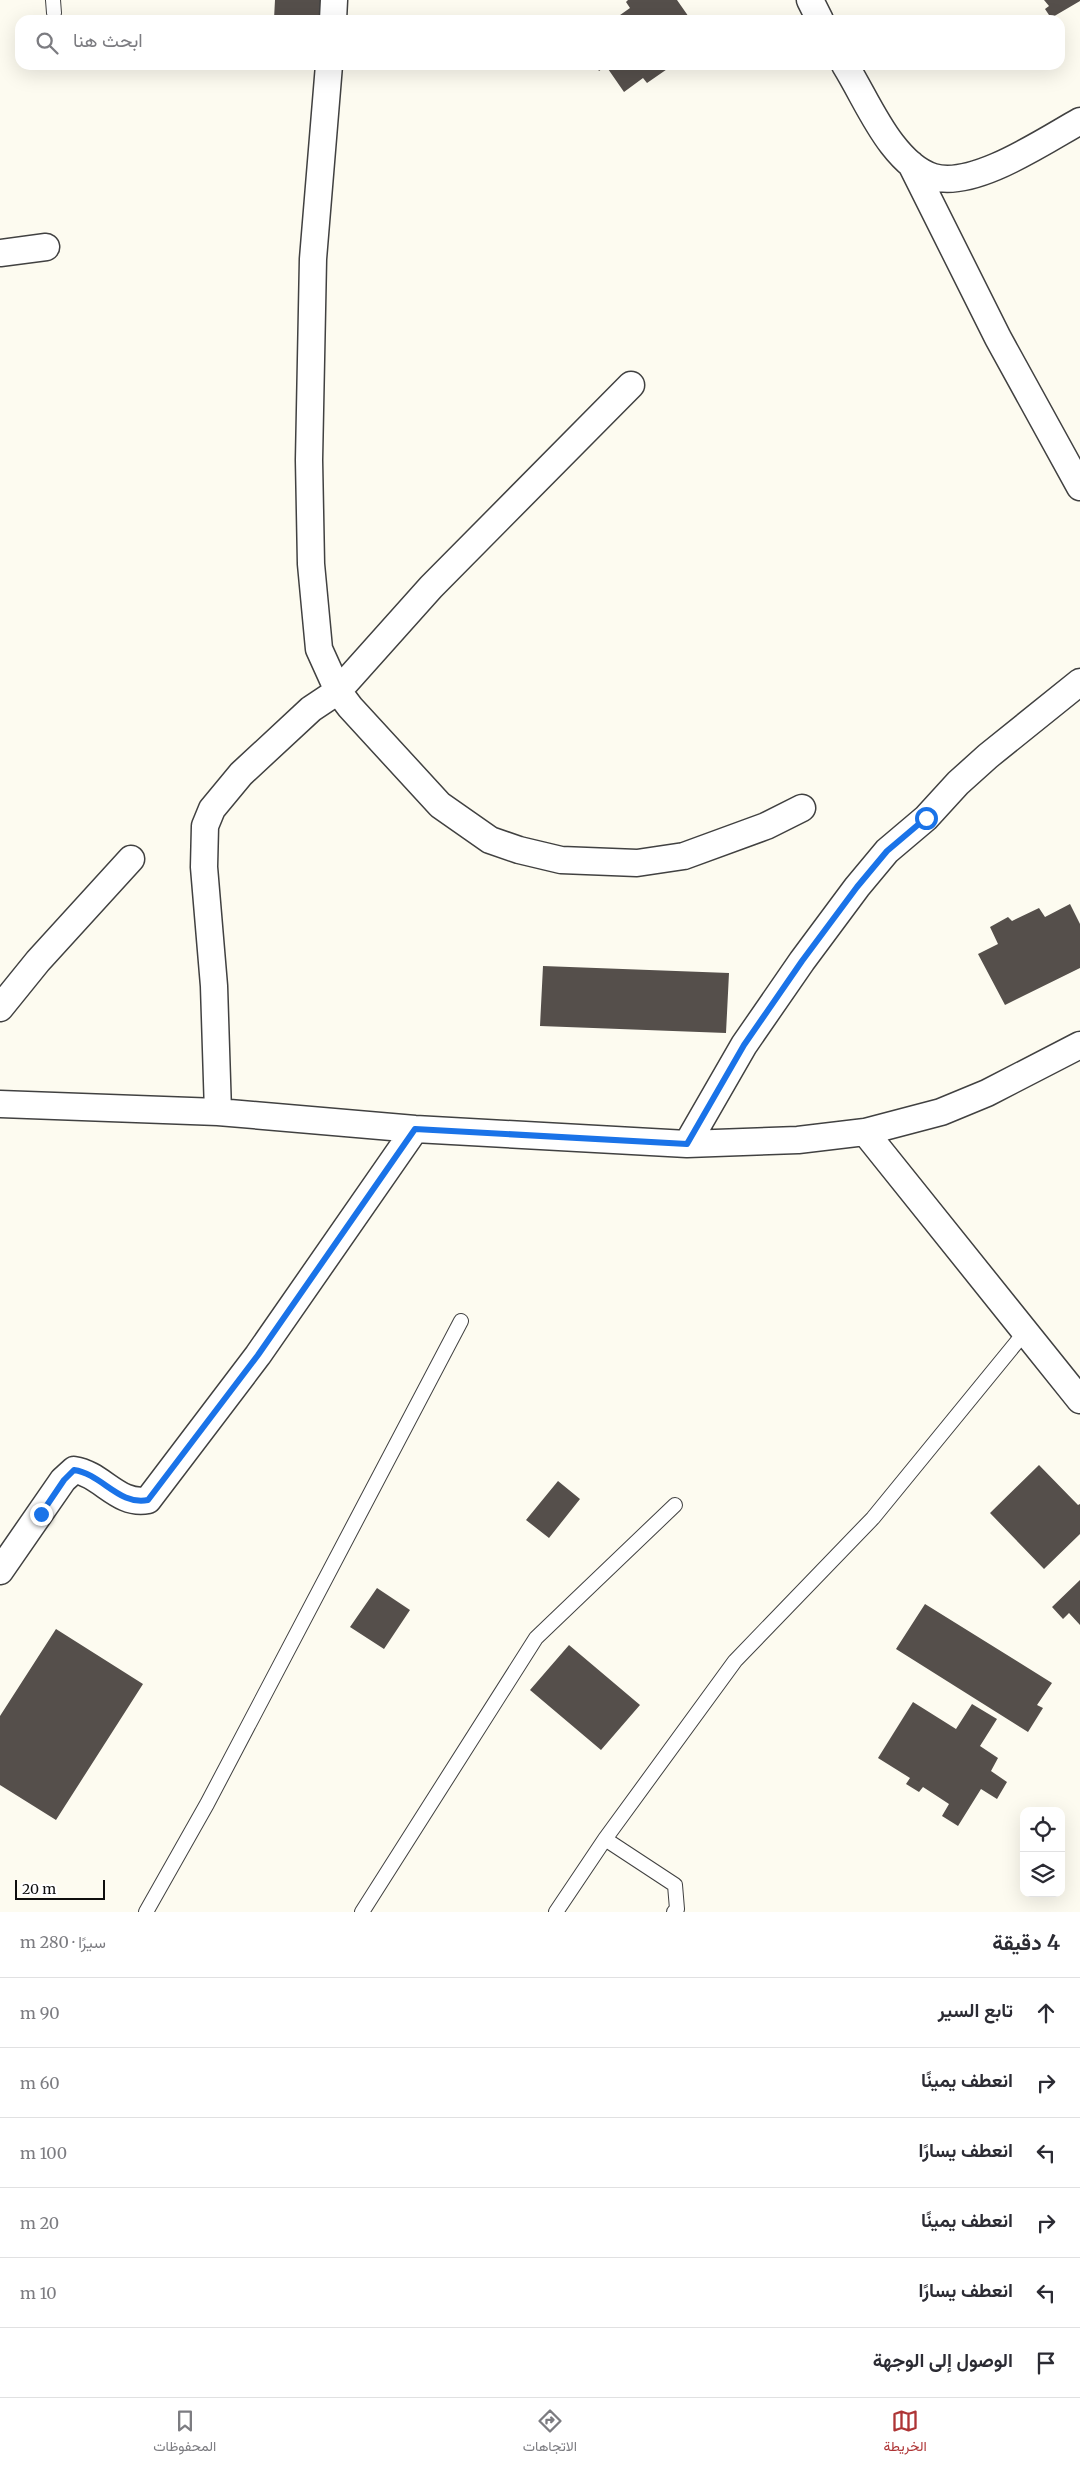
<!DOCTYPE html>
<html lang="ar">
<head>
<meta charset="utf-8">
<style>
  :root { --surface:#fff; --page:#f2f2f3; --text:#2b2b33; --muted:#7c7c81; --line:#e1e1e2; --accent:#ae3536 }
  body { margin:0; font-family:Merriweather,Vazirmatn,serif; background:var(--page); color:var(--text); direction:rtl }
  .controls { position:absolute; right:15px; bottom:15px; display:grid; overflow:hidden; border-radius:10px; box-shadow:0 5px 20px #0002 }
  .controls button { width:45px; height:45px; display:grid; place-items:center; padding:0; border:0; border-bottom:1px solid var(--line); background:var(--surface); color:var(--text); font:25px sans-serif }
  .scale { position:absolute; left:15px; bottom:12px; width:90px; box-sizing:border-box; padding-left:5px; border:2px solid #0e0e0e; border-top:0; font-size:14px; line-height:18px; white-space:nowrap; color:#0e0e0e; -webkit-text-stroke:4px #fff; paint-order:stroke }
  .stop { position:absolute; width:15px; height:15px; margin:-11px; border:4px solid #1a73e8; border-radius:50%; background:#fff }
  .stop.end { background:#1a73e8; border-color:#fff; box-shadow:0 1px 5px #0008 }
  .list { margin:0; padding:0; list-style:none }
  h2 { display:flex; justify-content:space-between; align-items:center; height:65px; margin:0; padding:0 20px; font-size:21px }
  h2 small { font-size:16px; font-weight:400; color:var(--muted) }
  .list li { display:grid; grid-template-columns:32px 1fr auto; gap:15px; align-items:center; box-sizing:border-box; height:70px; padding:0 20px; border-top:1px solid var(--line) }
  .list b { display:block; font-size:19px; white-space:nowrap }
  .list em { font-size:16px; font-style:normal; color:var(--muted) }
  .icon { flex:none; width:28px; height:28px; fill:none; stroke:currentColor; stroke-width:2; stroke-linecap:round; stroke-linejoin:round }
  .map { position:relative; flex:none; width:1080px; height:1912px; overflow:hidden; direction:ltr }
  .search { position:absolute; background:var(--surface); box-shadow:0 5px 20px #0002; left:15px; right:15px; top:15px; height:55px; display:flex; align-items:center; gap:12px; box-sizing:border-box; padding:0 18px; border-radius:15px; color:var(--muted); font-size:19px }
  .sheet { height:485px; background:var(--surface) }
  nav { display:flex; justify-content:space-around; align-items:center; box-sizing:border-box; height:70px; border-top:1px solid var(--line); background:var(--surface); font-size:14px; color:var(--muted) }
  nav a { display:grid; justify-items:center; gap:2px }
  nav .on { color:var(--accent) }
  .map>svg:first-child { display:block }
  .building { fill:#554f4b }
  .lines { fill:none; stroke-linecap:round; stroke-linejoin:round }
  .service-casing { stroke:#414141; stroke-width:16 }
  .minor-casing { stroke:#414141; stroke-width:29 }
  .service { stroke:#fff; stroke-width:14 }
  .minor { stroke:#fff; stroke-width:26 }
  .route { stroke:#1a73e8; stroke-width:6 }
</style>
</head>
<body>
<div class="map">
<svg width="1080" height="1912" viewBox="0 0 1080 1912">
  <rect width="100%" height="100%" fill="#fdfbf0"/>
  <path class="building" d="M 275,0 L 323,0 L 323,20 L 274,19 Z
    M 628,0 L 677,0 L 691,20 L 613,20 L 630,8 L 626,2 Z
    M 1044,0 L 1080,0 L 1080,1 L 1051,18 L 1045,9 L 1049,6 Z
    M 595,65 L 673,65 L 647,83 L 643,78 L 624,92 L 606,66 L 599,71 Z
    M 1070,904 L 1080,924 L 1080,968 L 1005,1005 L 978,954 L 998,944 L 990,927 L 1008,917 L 1012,921 L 1039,908 L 1045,917 Z
    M 543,966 L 729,973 L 726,1033 L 540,1026 Z
    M 1039,1465 L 1078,1505 L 1080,1504 L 1080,1534 L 1044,1569 L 990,1513 Z
    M 558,1481 L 580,1499 L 549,1538 L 526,1520 Z
    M 1080,1580 L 1080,1625 L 1069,1613 L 1063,1619 L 1052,1607 Z
    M 377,1588 L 410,1610 L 384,1649 L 350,1627 Z
    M 925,1604 L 1052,1683 L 1037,1705 L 1043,1708 L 1028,1732 L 896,1649 Z
    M 56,1629 L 143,1684 L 56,1820 L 0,1785 L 0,1716 Z
    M 569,1645 L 640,1705 L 601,1750 L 530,1690 Z
    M 913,1702 L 956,1729 L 972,1704 L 997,1719 L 980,1746 L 998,1758 L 991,1771 L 1007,1782 L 997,1799 L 981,1789 L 958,1826 L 942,1816 L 949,1804 L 923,1787 L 919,1792 L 906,1784 L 910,1778 L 878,1758 Z"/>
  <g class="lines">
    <g class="service-casing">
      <path id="service" d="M 53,0 L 54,13
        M 605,1839 L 675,1885 L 677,1909 L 674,1912
        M 146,1912 L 207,1804 L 461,1321
        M 362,1912 L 536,1638 L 675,1505
        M 556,1912 L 605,1839 L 735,1661 L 873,1518 L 1025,1332"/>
    </g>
    <g class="minor-casing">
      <path id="minor" d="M 810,0 L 820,20
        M 333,20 L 334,0
        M 845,65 C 861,91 874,121 892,144 C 902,157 917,172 933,177 C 974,189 1044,141 1080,121
        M 911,164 L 998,338 L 1080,487
        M 0,253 L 46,247
        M 631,385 L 431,587 L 338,691 L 350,707 L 440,805 L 490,840 L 519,850 L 561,860 L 637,863 L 684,856 L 766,826 L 802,808
        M 0,1008 L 38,961 L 131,859
        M 0,1104 L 218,1112 L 415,1129 L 687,1144 L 798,1140 L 865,1132 L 941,1112 L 987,1093 L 1080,1045
        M 218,1112 L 214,986 L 204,867 L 205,826 L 212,809 L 241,774 L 311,709 L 338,691 L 319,649 L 311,564 L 309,460 L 313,259 L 329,65
        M 865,1132 L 1080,1400
        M 687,1144 L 744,1045 L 802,961 L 857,887 L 887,851 L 926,818 L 958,783 L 988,756 L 1080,682
        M 0,1571 L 63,1480 L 74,1470 C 102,1474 118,1506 148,1500 L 258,1355 L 415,1129"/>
    </g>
    <use href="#service" class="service"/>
    <use href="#minor" class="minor"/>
  </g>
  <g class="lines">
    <path class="route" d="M 41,1514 L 64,1480 L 74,1470 C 102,1474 119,1506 148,1500 L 258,1355 L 415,1129 L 687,1144 L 744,1045 L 802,961 L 857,887 L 887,851 L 926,818"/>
  </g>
</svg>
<div class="controls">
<button><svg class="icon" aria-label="locate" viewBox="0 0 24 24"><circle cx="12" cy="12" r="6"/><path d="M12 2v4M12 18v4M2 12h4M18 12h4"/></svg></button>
<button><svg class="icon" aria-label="layers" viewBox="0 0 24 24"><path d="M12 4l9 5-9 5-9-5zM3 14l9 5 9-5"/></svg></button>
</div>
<div class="scale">20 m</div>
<div class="stop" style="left:926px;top:818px"></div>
<div class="stop end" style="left:41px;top:1514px"></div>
<div class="search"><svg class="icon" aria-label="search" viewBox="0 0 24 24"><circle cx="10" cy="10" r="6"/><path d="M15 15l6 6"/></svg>ابحث هنا</div>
</div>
<section class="sheet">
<h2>4 دقيقة<small>سيرًا · 280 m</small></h2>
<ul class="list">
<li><svg class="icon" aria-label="ahead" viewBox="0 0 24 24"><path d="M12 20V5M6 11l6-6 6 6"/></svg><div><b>تابع السير</b></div><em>90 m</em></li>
<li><svg class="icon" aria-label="right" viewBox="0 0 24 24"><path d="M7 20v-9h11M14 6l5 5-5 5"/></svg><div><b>انعطف يمينًا</b></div><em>60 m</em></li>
<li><svg class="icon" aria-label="left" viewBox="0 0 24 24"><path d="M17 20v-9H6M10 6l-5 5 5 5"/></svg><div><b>انعطف يسارًا</b></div><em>100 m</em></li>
<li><svg class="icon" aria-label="right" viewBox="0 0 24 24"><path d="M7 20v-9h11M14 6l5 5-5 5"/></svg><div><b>انعطف يمينًا</b></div><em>20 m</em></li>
<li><svg class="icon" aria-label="left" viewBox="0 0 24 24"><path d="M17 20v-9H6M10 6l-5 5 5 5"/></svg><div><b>انعطف يسارًا</b></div><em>10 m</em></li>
<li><svg class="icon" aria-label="arrive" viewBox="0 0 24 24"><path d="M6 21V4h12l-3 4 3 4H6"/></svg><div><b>الوصول إلى الوجهة</b></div></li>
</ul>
</section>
<nav>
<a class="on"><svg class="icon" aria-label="map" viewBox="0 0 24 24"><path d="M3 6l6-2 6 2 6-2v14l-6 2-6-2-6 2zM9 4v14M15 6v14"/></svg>الخريطة</a>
<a><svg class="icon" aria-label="directions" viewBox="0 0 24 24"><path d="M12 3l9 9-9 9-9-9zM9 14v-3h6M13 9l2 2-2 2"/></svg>الاتجاهات</a>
<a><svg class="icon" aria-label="saved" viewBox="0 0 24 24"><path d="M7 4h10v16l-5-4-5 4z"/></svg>المحفوظات</a>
</nav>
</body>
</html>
